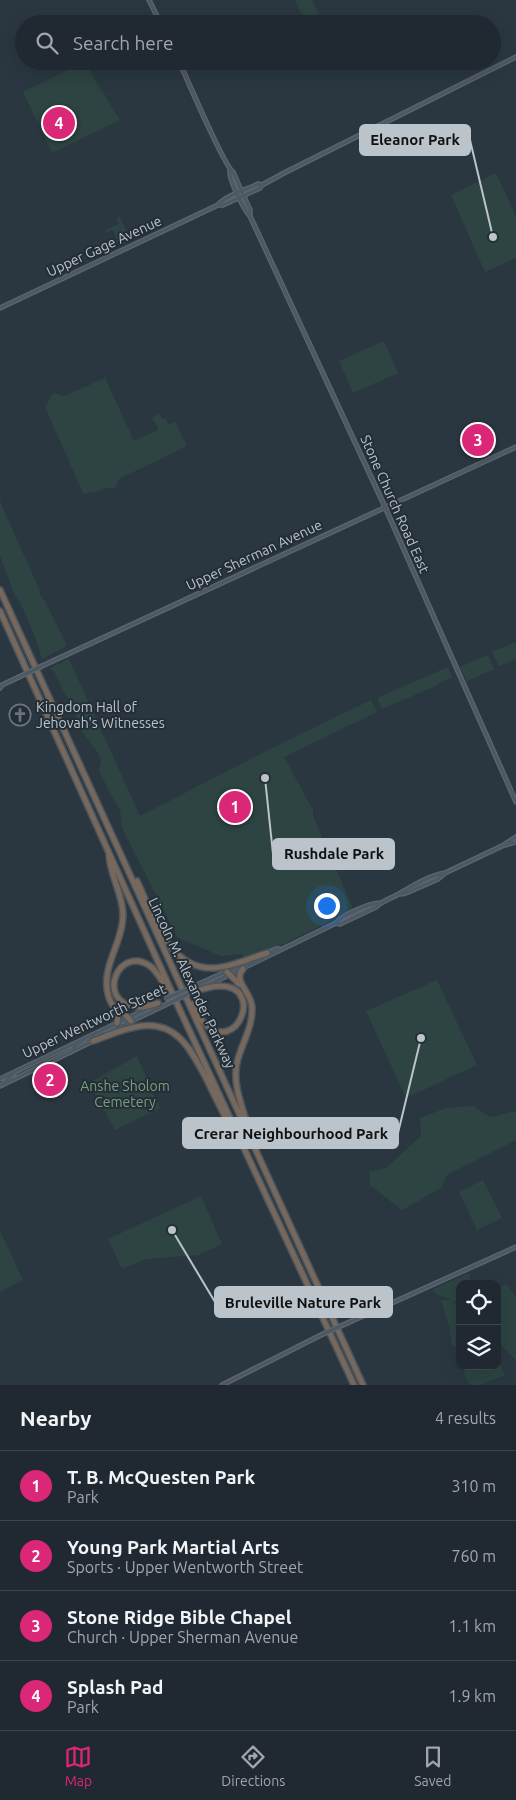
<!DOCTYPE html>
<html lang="en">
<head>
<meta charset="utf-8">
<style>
  :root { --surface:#202931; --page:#2d353d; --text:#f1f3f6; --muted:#a2a6ab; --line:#3d454d; --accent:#db2777 }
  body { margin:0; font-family:Ubuntu,sans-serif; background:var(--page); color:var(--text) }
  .controls { position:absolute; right:15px; bottom:15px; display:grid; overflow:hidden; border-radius:10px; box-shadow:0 5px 20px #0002 }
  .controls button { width:45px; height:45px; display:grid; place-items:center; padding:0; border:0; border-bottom:1px solid var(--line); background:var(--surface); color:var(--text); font:25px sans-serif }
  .you { position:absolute; left:326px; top:905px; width:18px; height:18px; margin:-12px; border:4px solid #fff; border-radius:50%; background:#1a73e8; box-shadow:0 0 0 8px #1a73e833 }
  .badge { display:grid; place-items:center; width:32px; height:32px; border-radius:50%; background:var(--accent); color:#fff; font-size:16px; font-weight:700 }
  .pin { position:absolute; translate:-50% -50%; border:2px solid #fff; box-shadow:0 1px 5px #0006 }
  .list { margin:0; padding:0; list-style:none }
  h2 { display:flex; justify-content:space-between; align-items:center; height:65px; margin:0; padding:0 20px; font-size:21px }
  h2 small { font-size:16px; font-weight:400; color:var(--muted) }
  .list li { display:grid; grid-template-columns:32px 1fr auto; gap:15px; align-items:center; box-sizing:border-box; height:70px; padding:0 20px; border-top:1px solid var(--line) }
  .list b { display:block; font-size:19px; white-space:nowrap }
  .list p { margin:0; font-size:16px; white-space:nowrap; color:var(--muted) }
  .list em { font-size:16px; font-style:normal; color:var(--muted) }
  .icon { flex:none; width:28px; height:28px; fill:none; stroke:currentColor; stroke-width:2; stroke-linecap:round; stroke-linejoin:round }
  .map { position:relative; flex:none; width:516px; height:1385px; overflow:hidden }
  .search { position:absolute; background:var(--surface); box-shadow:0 5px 20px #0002; left:15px; right:15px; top:15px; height:55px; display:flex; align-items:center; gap:12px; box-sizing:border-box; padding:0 18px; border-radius:28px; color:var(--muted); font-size:19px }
  .sheet { height:345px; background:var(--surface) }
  nav { display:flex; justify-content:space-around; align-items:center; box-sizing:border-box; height:70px; border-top:1px solid var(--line); background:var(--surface); font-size:14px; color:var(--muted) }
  nav a { display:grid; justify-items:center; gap:2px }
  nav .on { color:var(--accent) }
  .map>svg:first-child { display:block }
  .green { fill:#2d4442 }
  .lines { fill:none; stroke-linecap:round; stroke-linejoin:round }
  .secondary-casing { stroke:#5c666e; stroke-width:5.5 }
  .motorway-casing { stroke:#49535b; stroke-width:8 }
  .secondary { stroke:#4c5863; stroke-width:3 }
  .motorway { stroke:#76685c; stroke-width:5 }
  .secondary-bridge-casing { stroke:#5c666e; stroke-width:5.5; stroke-linecap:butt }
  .secondary-bridge { stroke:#4c5863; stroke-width:3 }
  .labels { text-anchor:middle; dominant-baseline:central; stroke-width:4; stroke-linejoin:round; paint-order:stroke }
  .street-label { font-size:14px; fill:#bbc3cb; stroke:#232e36 }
  .poi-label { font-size:14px; fill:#bbc3cb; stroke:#232e36; text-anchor:start }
  .park-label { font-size:14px; fill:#7c9e7f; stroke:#232e36 }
  .leader { fill:none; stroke:#bbc3cb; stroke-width:2 }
  .callout-dot { fill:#bbc3cb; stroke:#232e36; stroke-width:2 }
  .callout { fill:#bbc3cb; stroke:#bbc3cb; stroke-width:2 }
  .callout-label { font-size:15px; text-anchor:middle; font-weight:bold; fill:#111 }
</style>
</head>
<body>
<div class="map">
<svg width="516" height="1385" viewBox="0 0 516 1385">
  <rect width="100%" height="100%" fill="#2a3741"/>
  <path class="green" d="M 295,0 L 312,0 L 322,20 L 325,21 L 320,24 L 306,24 Z
    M 84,62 L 120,120 L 52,153 L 23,92 Z
    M 496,173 L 516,216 L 516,258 L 485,272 L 451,195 Z
    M 120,217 L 128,235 L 133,233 L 135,235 L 113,245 L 112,243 L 117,240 L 113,230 L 106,233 L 105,230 L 119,224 L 116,218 Z
    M 384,341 L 398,373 L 353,393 L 339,361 Z
    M 105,378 L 134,441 L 159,430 L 152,418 L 159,414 L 163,419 L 166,419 L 168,425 L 175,422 L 187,446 L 119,479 L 116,487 L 110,489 L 107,487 L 93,493 L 91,491 L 85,494 L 83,493 L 45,407 L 53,393 L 64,396 Z
    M 0,497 L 1,504 L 40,591 L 40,595 L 45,601 L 67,646 L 42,659 L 35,637 L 21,604 L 15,596 L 0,556 Z
    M 516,642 L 516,659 L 499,666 L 492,652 Z
    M 488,655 L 494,669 L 467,681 L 460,667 Z
    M 69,659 L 140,816 L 278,745 L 371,700 L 377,712 L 284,757 L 313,810 L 313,816 L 352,906 L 351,911 L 273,949 L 244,959 L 242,954 L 221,956 L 178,938 L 122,828 L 120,810 L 109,791 L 99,771 L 101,760 L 97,751 L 82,732 L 72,703 L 65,694 L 55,673 L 50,668 Z
    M 448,667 L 452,677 L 437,684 L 438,685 L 382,709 L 377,698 Z
    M 437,980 L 477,1065 L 406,1098 L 366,1011 Z
    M 137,1056 L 160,1108 L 115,1130 L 89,1083 Z
    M 473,1106 L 490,1117 L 516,1111 L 516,1140 L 447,1175 L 441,1188 L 402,1210 L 370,1185 L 369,1171 L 386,1168 L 421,1136 L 420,1118 L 446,1108 Z
    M 483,1180 L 502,1218 L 477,1230 L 459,1192 Z
    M 201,1196 L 222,1244 L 199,1255 L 145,1259 L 122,1269 L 108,1239 Z
    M 0,1231 L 23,1280 L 0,1292 Z
    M 469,1273 L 471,1284 L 460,1284 L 460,1304 C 451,1298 440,1298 432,1290 Z
    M 506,1284 L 516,1297 L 516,1360 L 497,1341 L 497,1289 Z
    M 441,1300 L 452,1300 L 460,1308 L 460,1348 L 452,1346 L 449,1326 Z
    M 497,1357 L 505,1375 L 480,1385 L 470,1385 L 464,1374 L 465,1366 L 497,1366 Z"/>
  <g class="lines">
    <g class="secondary-casing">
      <path id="secondary" d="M 149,0 L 161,24
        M 179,61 C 186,77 225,167 233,172 L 250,210 L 250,216
        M 230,170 C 228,179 244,209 250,216 L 385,507 L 516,802
        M 218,205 C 225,196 248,189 258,184 L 262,185
        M 0,308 L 218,205 L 223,205 L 260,188 L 262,185 L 286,172 L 516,57
        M 42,666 L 516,447
        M 0,688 L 2,685 L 19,677
        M 505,845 L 516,842
        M 401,894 L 406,893 L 438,879 L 444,874
        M 336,923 L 340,924 L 376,907 C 382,901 390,899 397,895 C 412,887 427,876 445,873 L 502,846 L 516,837
        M 267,953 L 276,949 L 279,949
        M 204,987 L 336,923 C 342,915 370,903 380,903
        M 190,988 L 250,961
        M 107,1033 L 167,1004
        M 71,1052 L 75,1046 L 82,1041
        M 0,1079 L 149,1008
        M 5,1082 L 15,1072
        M 0,1086 L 93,1041
        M 343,1325 L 516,1247
        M 222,1385 L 323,1334"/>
    </g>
    <g class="motorway-casing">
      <path id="motorway" d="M 0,590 L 363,1385
        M 0,611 L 178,1006 L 354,1385
        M 109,855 C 110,876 123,894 123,915 C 123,944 99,968 109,998 C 111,1004 116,1009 118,1015 L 117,1023
        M 137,881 C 153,915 168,970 214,968 C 232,967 250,958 267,953
        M 243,969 C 232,981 252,993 252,1007 C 253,1026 243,1041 238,1059 C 231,1081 242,1105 248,1127
        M 227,972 L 239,984
        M 158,1003 C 151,1005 143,1008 136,1007 C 95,1002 118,944 150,966 C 158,972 163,983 168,991
        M 192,1004 C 196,1011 199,1018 205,1024 C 237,1055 265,986 220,986 C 211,986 202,989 193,992
        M 117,1006 L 131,1021
        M 93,1041 C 108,1036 124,1028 141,1026 C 178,1021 192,1052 207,1080 C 214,1095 222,1110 229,1125"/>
    </g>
    <use href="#secondary" class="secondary"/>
    <use href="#motorway" class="motorway"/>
    <g class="secondary-bridge-casing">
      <path id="secondary-bridge" d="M 19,677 L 42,666
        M 165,999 L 190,988
        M 167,1004 L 192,992
        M 323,1334 L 343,1325"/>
    </g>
    <use href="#secondary-bridge" class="secondary-bridge"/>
  </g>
  <defs>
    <g id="church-ring" transform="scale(1.125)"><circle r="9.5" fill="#232e36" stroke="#6b7280" stroke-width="1.5"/><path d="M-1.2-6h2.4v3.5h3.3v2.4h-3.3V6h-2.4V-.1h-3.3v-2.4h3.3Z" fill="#6b7280"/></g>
  </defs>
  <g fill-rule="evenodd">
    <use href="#church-ring" x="20" y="715"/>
  </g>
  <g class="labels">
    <g class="street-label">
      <text transform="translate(104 246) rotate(-25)">Upper Gage Avenue</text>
      <text transform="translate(395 504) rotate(66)">Stone Church Road East</text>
      <text transform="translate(254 555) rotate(-25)">Upper Sherman Avenue</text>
      <text transform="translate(192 983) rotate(65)">Lincoln M. Alexander Parkway</text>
      <text transform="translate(94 1021) rotate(-25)">Upper Wentworth Street</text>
    </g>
    <g class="poi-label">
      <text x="36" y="707">Kingdom Hall of<tspan x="36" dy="16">Jehovah's Witnesses</tspan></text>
    </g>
    <g class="park-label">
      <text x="125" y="1086">Anshe Sholom<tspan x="125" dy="16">Cemetery</tspan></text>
    </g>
  </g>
  <path class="leader" d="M493 237L470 140M265 778L273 854M421 1038L398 1133M172 1230L215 1302"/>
  <g class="callout-dot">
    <circle cx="493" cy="237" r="5"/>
    <circle cx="265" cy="778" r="5"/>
    <circle cx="421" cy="1038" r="5"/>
    <circle cx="172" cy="1230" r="5"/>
  </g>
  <g class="callout">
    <rect x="360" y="125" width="110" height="30" rx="5"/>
    <rect x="273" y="839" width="121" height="30" rx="5"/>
    <rect x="183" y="1118" width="215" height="30" rx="5"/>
    <rect x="215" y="1287" width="177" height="30" rx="5"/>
  </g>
  <g class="callout-label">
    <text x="415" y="145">Eleanor Park</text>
    <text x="334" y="859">Rushdale Park</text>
    <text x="291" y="1139">Crerar Neighbourhood Park</text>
    <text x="303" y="1308">Bruleville Nature Park</text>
  </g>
</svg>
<div class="controls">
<button><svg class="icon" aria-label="locate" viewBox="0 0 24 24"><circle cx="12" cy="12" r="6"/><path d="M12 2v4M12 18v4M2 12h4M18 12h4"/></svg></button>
<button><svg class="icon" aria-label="layers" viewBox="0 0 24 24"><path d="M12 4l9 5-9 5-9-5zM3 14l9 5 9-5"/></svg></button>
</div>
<div class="you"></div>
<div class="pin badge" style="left:235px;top:807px">1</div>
<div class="pin badge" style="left:50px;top:1080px">2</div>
<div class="pin badge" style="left:478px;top:440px">3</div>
<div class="pin badge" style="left:59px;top:123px">4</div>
<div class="search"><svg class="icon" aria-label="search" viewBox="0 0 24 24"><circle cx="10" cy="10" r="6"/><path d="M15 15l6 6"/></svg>Search here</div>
</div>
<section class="sheet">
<h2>Nearby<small>4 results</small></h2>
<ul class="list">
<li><span class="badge">1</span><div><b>T. B. McQuesten Park</b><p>Park</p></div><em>310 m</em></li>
<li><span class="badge">2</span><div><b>Young Park Martial Arts</b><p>Sports · Upper Wentworth Street</p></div><em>760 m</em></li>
<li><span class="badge">3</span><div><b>Stone Ridge Bible Chapel</b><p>Church · Upper Sherman Avenue</p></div><em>1.1 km</em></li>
<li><span class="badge">4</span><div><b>Splash Pad</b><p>Park</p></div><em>1.9 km</em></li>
</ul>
</section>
<nav>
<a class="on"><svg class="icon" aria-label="map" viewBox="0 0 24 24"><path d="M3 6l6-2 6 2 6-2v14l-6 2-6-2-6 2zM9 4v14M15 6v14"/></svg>Map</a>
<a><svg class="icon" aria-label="directions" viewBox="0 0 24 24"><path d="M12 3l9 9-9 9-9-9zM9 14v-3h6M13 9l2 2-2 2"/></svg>Directions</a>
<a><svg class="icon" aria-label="saved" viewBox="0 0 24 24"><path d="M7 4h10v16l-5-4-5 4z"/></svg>Saved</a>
</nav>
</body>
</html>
